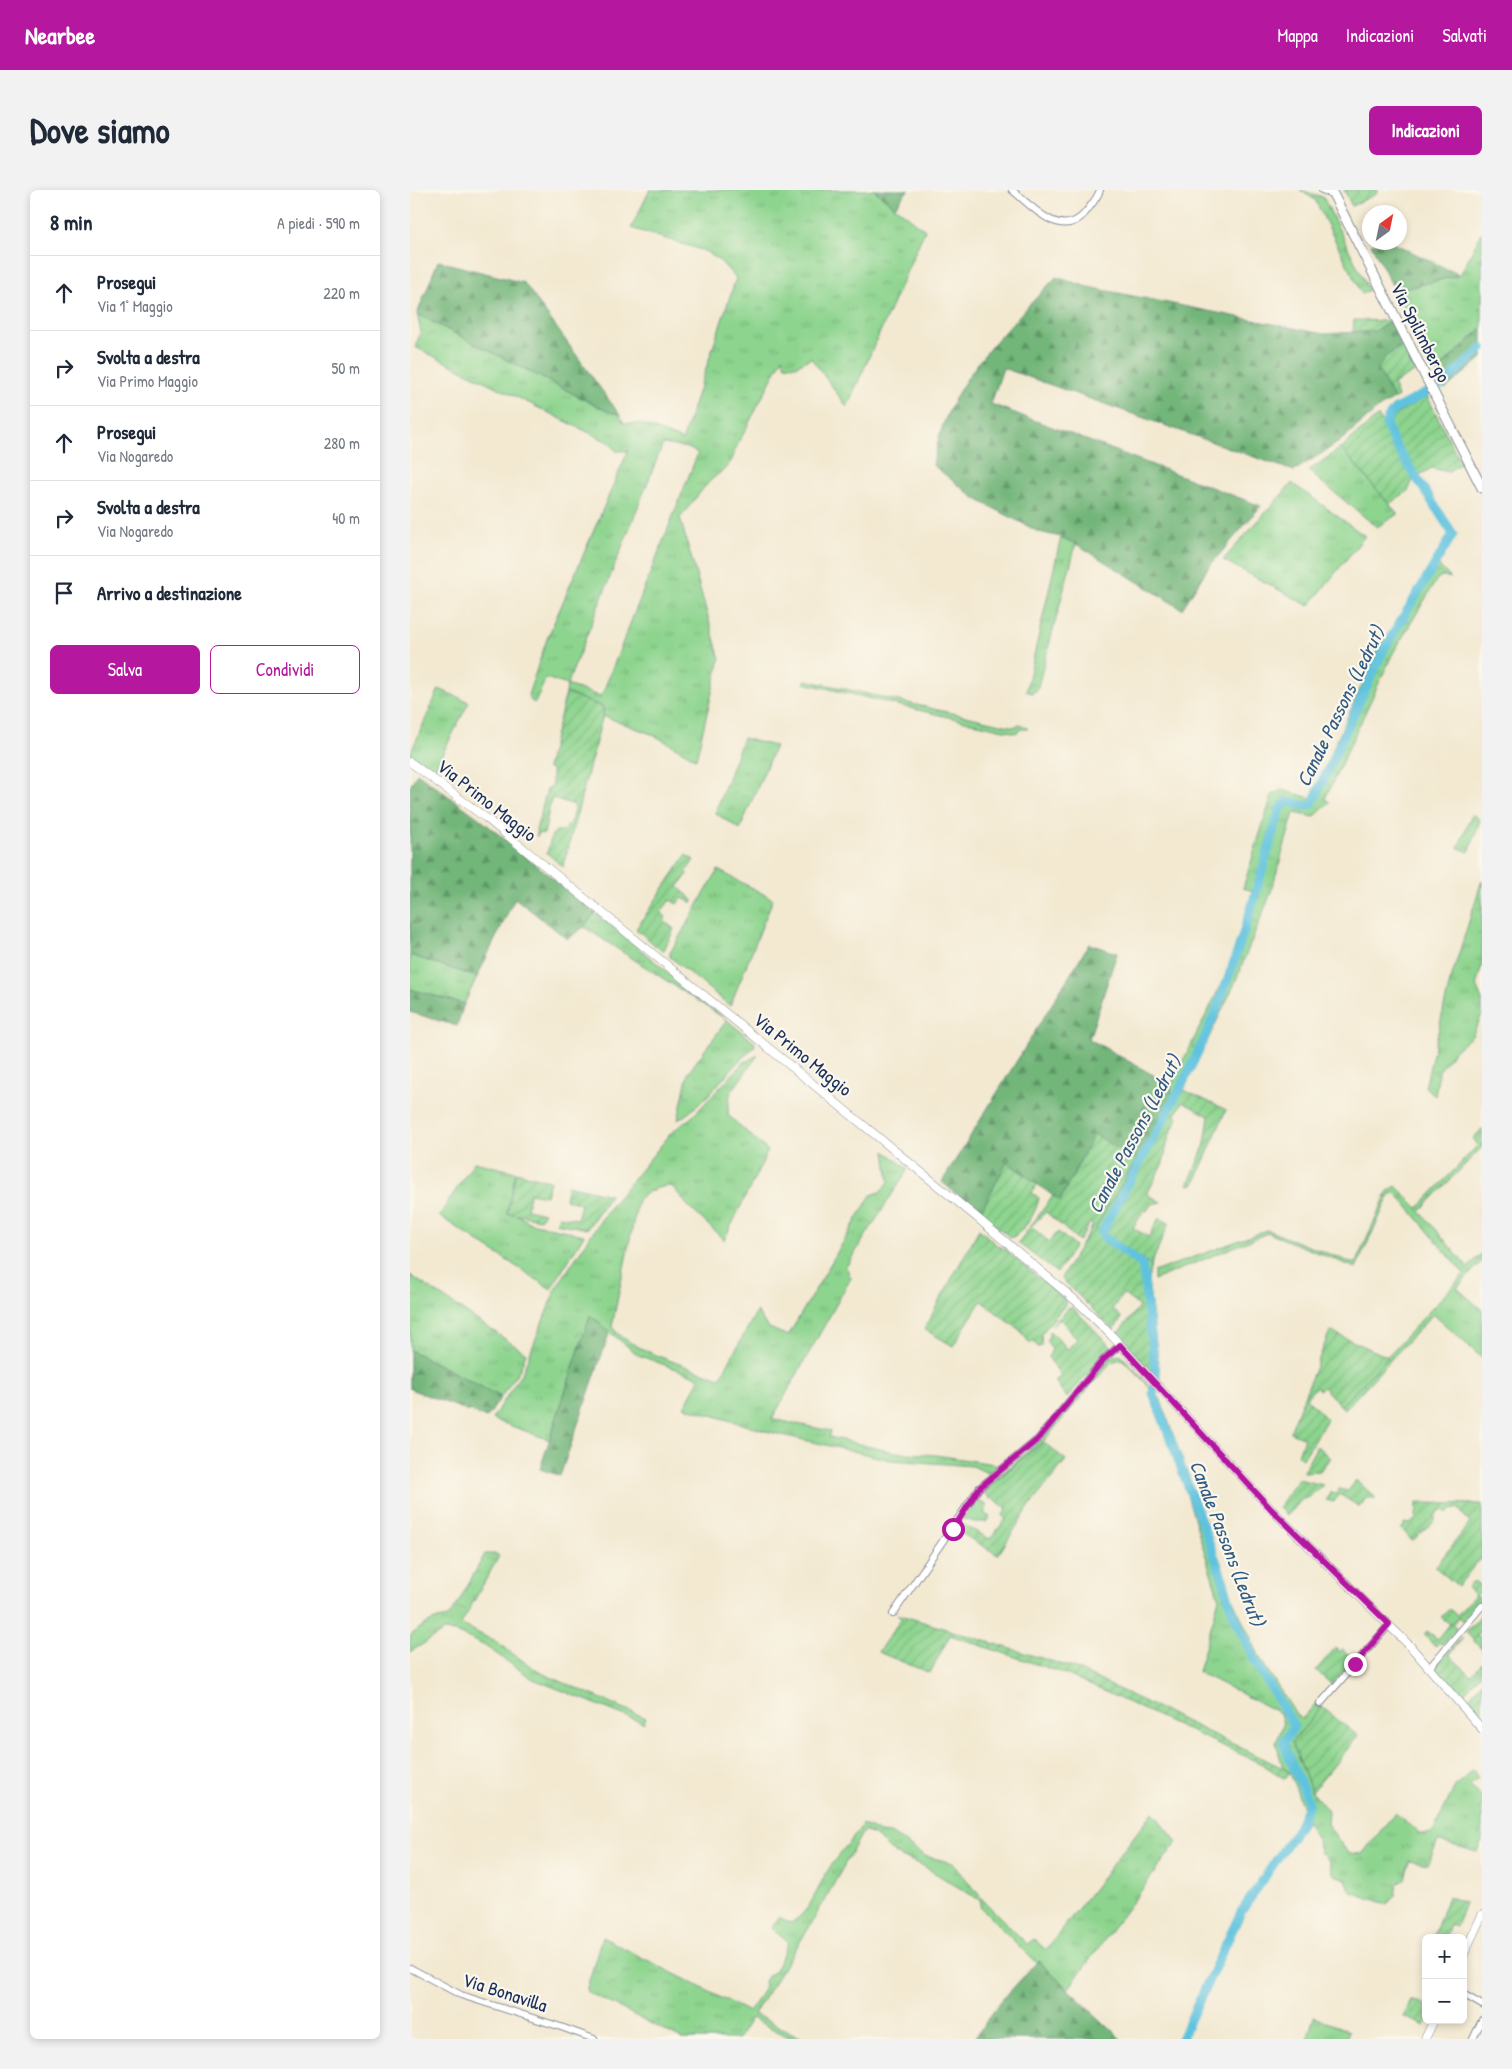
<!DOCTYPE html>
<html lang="it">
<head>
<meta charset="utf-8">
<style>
  :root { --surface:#fff; --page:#f2f2f3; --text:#1f2937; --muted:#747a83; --line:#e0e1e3; --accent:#b5179e }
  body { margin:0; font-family:"Patrick Hand",sans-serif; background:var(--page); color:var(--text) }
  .controls { position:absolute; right:15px; bottom:15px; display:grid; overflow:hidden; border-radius:8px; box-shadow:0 2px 8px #0003 }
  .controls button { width:45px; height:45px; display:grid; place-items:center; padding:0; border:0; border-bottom:1px solid var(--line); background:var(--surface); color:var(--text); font:25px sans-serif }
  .compass { position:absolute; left:952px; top:15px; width:45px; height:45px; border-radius:50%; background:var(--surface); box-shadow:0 2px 8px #0003; rotate:33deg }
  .stop { position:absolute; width:15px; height:15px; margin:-11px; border:4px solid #b5179e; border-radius:50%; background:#fff }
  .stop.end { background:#b5179e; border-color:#fff; box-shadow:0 1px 5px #0008 }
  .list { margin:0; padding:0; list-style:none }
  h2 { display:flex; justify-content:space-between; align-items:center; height:65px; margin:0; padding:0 20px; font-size:21px }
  h2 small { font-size:16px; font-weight:400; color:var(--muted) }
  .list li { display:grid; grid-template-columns:32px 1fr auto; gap:15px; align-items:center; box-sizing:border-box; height:75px; padding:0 20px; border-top:1px solid var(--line) }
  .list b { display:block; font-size:19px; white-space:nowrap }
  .list p { margin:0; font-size:16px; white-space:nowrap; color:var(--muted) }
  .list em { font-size:16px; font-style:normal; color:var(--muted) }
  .actions { display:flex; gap:10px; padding:15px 20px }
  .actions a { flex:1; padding:11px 0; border:1px solid var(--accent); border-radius:8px; text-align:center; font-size:18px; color:var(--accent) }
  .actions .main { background:var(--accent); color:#fff }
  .icon { flex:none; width:28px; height:28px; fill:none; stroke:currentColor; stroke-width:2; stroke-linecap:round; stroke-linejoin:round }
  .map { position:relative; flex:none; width:1072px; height:1849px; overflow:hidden; border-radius:8px }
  header { display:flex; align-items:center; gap:30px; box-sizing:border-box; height:70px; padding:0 25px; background:var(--accent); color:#fff }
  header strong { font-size:24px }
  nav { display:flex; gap:28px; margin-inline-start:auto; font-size:18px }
  .intro { display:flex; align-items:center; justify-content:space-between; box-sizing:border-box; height:120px; padding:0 30px }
  h1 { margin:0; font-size:35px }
  .button { padding:12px 22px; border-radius:8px; background:var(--accent); color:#fff; font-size:18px; font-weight:700 }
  main { display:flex; gap:30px; padding:0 30px }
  aside { flex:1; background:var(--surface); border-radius:8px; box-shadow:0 2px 8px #0003 }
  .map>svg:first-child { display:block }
  .grass { fill:url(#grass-tufts); stroke:#548276; fill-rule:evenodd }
  .forest { fill:url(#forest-firs); stroke:#46726c }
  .garden { fill:url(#garden-furrows); stroke:#548276 }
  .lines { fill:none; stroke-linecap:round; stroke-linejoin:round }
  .canal { stroke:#60c3de; stroke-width:9 }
  .minor-casing { stroke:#878c98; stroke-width:8 }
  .tertiary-casing { stroke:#878c98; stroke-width:9 }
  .secondary-casing { stroke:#878c98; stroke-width:11 }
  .minor { stroke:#fff; stroke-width:6 }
  .tertiary { stroke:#fff; stroke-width:8 }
  .secondary { stroke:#fff; stroke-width:9 }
  .route { stroke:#b5179e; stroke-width:6 }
  .labels { text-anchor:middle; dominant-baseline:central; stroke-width:4.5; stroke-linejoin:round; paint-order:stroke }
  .street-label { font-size:19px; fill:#1b2f5e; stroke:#fbf7ec }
  .water-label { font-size:20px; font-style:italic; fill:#305b84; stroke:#fbf7ec }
</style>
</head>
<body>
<header>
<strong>Nearbee</strong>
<nav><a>Mappa</a><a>Indicazioni</a><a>Salvati</a></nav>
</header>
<div class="intro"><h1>Dove siamo</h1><a class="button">Indicazioni</a></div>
<main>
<aside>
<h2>8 min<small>A piedi · 590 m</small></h2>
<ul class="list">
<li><svg class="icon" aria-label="ahead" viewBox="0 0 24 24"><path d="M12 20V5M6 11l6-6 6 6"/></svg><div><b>Prosegui</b><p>Via 1° Maggio</p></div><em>220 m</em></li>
<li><svg class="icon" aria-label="right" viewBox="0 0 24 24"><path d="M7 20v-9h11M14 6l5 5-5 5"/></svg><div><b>Svolta a destra</b><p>Via Primo Maggio</p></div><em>50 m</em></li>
<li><svg class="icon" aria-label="ahead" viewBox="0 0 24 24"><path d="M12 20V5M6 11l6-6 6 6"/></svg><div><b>Prosegui</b><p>Via Nogaredo</p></div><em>280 m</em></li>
<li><svg class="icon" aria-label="right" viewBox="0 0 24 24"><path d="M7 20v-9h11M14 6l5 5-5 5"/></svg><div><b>Svolta a destra</b><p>Via Nogaredo</p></div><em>40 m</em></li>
<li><svg class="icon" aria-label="arrive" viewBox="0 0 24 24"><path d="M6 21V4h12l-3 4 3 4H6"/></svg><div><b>Arrivo a destinazione</b></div></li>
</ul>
<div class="actions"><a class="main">Salva</a><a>Condividi</a></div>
</aside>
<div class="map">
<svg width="1072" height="1849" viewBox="0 0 1072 1849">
  <defs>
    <pattern id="grass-tufts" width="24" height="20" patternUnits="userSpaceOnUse" patternTransform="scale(1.25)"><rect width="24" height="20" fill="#8dd48e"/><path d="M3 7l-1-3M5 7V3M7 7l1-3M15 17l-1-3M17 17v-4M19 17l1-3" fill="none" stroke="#79b67d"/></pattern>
    <pattern id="forest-firs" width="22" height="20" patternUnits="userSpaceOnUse" patternTransform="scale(1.25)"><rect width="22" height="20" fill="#72b679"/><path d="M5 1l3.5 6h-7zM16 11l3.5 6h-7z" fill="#5d9466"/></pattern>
    <pattern id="garden-furrows" width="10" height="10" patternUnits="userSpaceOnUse" patternTransform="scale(1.25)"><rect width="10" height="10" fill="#8dd48e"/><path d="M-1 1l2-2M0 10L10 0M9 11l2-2" fill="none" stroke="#79b67d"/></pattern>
  </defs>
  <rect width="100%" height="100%" fill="#fbf7ec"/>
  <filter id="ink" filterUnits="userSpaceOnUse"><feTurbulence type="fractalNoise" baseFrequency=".02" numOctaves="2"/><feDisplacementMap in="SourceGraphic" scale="10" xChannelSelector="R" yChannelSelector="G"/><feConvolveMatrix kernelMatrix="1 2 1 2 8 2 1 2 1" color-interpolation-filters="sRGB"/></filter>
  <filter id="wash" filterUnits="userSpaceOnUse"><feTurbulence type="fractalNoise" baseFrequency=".0096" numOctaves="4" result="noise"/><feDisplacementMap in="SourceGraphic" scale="20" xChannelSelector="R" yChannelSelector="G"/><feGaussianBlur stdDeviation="1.12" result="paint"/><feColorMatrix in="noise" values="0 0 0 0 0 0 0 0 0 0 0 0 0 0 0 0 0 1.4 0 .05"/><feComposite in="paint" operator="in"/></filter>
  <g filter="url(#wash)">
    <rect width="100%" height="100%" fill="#f3e9d1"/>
    <path class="grass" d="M 240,0 L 464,0 L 515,40 L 437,217 L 401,168 L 386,176 L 375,175 L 373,167 L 325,260 C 323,275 312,281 301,290 C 290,301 280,316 270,328 L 310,469 L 286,569 L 244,545 L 193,526 L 193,517 L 156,503 L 157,495 L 136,488 L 125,513 L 121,511 L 118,505 L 137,449 L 218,261 L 206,261 L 200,253 L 5,157 L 11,142 L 7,124 L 199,222 L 209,224 L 214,233 L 231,234 L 268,248 L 272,251 L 326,88 L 310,71 L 295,61 L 221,38 ZM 253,254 L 278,258 L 288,263 L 193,502 L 189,506 L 157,495 Z
      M 890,0 L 913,7 L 959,100 L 952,104 L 905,10 Z
      M 1072,42 L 1072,138 L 1033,175 L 1025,179 L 985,101 L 1050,85 Z
      M 931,258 L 988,324 L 967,337 L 898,281 Z
      M 882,293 L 955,346 L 899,416 L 813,370 Z
      M 651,347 L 666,354 L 627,500 L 622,503 L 616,501 Z
      M 1024,371 L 1041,388 L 1032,386 L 1027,389 L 982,465 L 915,609 L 920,612 L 904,627 L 884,623 L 860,705 L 824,795 L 774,900 L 768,906 L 761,902 L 761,895 L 810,797 L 820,789 L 816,782 L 826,761 L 843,701 L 833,698 L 862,605 L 872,600 L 901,608 L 972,450 L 975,451 Z
      M 396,490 L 604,537 L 609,534 L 615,536 L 618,539 L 611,539 L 606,543 L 394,493 Z
      M 29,499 L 59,512 L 24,580 L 0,564 Z
      M 333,548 L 365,556 L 330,639 L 305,623 Z
      M 1062,624 L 1070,630 L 1059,662 L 1048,658 Z
      M 308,680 L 363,709 L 320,816 L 260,767 L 260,763 Z
      M 1072,690 L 1072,775 L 1066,796 L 1072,810 L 1072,825 L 1062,846 L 1044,861 L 1029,881 L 1025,906 L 1015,897 L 1040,792 Z
      M 185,723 L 344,852 L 345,855 C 341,862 333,866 328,872 C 309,892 292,916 268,930 L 278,883 L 317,830 L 174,737 Z
      M 0,765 L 67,787 L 54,814 L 0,799 Z
      M 348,865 L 320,904 L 318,925 L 358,961 L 314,1050 L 278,1016 L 262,996 C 248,996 237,1001 228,1010 L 202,1136 C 214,1159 284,1178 310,1188 L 347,1121 L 357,1137 L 378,1146 L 461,1005 L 470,1002 L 479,992 L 475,961 L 498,979 L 436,1077 L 441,1088 L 362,1229 L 421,1241 L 419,1247 L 483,1262 L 526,1265 L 584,1274 L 589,1276 L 579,1284 L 563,1276 L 481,1270 L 359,1242 L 274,1217 L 290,1188 L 228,1165 L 180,1126 L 140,1250 L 82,1229 L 113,1181 L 146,1098 L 197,1021 L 262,942 L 283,926 L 333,873 Z
      M 1072,939 L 1072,957 L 1010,1021 L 1058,1078 L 1072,1063 L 1072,1071 L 1047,1098 L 1072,1120 L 1072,1168 L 1023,1124 L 935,1219 L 931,1216 L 1054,1084 L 986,1003 L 980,1004 L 946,1078 L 858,1043 L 744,1090 L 744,1082 L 857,1040 L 945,1074 L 978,1001 L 986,996 L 1008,1018 L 1068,955 L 1063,948 Z
      M 726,970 L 732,974 L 694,1043 L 741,1075 L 738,1089 L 750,1185 L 748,1190 L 744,1185 L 729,1075 L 696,1052 L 686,1037 Z
      M 64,972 L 106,982 L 97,1023 L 106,1024 L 120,1033 L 174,1045 L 141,1099 L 29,1026 Z
      M 0,1085 L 116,1163 L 110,1179 L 91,1207 L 0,1160 Z
      M 711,1165 L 750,1208 L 823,1410 L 852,1472 L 887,1526 L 892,1529 L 907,1512 L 912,1517 L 882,1552 L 902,1602 L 918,1621 L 917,1634 L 938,1663 L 952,1664 L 985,1623 L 1012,1644 L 1022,1643 L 1046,1595 L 1063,1580 L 1068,1588 L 1060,1595 L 1072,1606 L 1072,1651 L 1067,1662 L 1028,1651 L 1018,1674 L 999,1671 L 995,1689 L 987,1694 L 985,1706 L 977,1714 L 941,1702 L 936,1689 L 924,1685 L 919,1671 L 910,1662 L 908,1651 L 897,1631 L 834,1724 L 774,1849 L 769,1849 L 828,1721 L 887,1635 L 894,1621 L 880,1583 L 873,1578 L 866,1553 L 873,1535 L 870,1523 L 788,1482 L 809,1409 L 777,1305 L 739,1196 L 712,1169 L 701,1172 L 633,1252 L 584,1291 L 630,1250 L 697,1170 L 703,1166 Z
      M 565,1310 L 577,1315 L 574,1323 L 580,1327 L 576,1332 L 564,1332 L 553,1329 Z
      M 75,1364 L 87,1364 L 89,1366 L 51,1434 L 86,1452 L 129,1482 L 236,1528 L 233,1533 L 123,1489 L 75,1456 L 46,1442 L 34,1441 L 0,1462 L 0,1446 C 13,1435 22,1429 38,1427 L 45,1418 Z
      M 743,1622 L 767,1652 L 658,1799 L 628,1771 L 626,1773 L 570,1717 L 571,1711 L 510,1674 L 491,1667 L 479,1659 L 467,1647 L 454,1640 L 400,1736 L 344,1824 L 394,1849 L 383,1849 L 341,1828 L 328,1849 L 272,1849 L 176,1801 L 192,1747 L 339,1822 L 355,1796 L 354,1791 C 356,1787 359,1786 363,1782 C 370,1774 374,1762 378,1752 L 361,1738 L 369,1727 L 381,1733 C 404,1719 407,1695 422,1674 C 431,1660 445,1649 452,1634 L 470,1643 L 482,1644 L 515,1666 L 543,1673 L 574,1711 L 617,1754 L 624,1749 L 636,1760 Z
      M 904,1827 L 939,1841 L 936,1849 L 897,1849 Z"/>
    <path class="forest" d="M 464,0 L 498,0 L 485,17 Z
      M 961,54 L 983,53 L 1050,85 L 985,101 Z
      M 28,71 L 114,93 L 209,224 L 199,222 L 7,124 Z
      M 646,87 L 678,97 L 913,144 L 965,141 L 981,131 L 993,155 L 985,159 L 968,179 L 984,209 L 971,216 L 929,252 L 884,281 L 593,178 L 581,214 L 851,316 L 797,379 L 772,419 L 666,354 L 651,347 L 629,342 L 566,309 L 523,275 C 526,262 528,247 533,235 C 555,176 604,132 646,87 Z
      M 1072,138 L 1072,168 L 1035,199 L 1025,179 L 1033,175 Z
      M 7,583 L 70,629 L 185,723 L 174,737 L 157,749 L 105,708 L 67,787 L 0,765 L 0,597 Z
      M 679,754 L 707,763 L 679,849 L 761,895 L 761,902 L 768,906 L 732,974 L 684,944 L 650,1011 L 597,972 L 570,1023 L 532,992 Z
      M 0,799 L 54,814 L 47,836 L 0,822 Z
      M 180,1125 L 200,1141 L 150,1286 L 130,1279 Z
      M 0,1160 L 91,1207 L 77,1228 L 0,1199 Z
      M 628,1771 L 711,1849 L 564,1849 L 590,1812 Z"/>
    <path class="garden" d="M 934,0 L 968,0 L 966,4 L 942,16 Z
      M 944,130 L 981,131 L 965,141 L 943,142 Z
      M 993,155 L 1006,181 L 983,194 L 988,206 L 984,209 L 968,179 L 975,167 Z
      M 1017,206 L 1051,273 L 1037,282 L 1022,278 L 1004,288 L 998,301 L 979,314 L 931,258 L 968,226 L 974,234 L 980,232 L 983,226 Z
      M 156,503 L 193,517 L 194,521 L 153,677 L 137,663 L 142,645 L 146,641 L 155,641 L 157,636 L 160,636 L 165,615 L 142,608 C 138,621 137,632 134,644 L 128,643 L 127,647 L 126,640 L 137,599 L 142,596 L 142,580 L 137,578 Z
      M 276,665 L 284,670 L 276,682 L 278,684 L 268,697 L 283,710 L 282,713 L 272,708 L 267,714 L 260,710 L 251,722 L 256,727 L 254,731 L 264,739 L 254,760 L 251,760 L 226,739 Z
      M 774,900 L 816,920 L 784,994 L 778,995 L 795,954 L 799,926 L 772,912 L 765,926 L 768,928 L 759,946 L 753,973 L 737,1004 L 751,1012 L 741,1014 L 737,1021 L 734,1020 L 723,1038 L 739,1047 L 749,1028 L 759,1033 L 741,1075 L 694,1043 L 768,906 Z
      M 684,944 L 726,970 L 686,1037 L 696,1052 L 729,1075 L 744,1185 L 707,1144 L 720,1129 L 729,1116 L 713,1104 L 702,1119 L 712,1128 L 703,1140 L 651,1088 L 683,1035 L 680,1033 L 669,1051 L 636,1022 L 621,1036 L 639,1052 L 648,1042 L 665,1056 L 647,1083 L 608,1053 L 643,1006 L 650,1011 Z
      M 597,972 L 627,994 L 622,1003 L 629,1008 C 626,1023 615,1041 601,1048 L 570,1023 Z
      M 106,982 L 140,991 L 136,1006 L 120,1003 L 117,1019 L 134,1023 L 130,1029 L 97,1023 Z
      M 158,995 L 200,1005 L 177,1039 L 146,1033 L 149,1026 L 167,1029 L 171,1014 L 155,1009 Z
      M 569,1039 L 587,1055 L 597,1061 L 656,1111 L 655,1115 L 631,1144 L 632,1156 L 628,1157 L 624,1151 L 620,1154 L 611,1141 L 571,1111 L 543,1156 L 514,1139 Z
      M 658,1118 L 663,1118 L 701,1157 L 657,1208 L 645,1191 L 651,1186 L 638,1167 L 642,1160 L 637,1151 L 640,1141 L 658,1159 L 667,1149 L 650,1129 L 642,1136 Z
      M 920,1141 L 978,1167 L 931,1216 L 913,1197 L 910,1200 L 906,1197 L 896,1208 L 917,1229 L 893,1269 L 888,1265 L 894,1248 L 880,1242 Z
      M 633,1252 L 656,1270 L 619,1317 L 588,1365 L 546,1340 L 550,1333 L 580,1349 L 596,1329 L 592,1326 L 597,1319 L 583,1308 L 581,1310 L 573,1301 Z
      M 907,1256 L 920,1268 L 910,1281 L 893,1282 Z
      M 888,1289 L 913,1295 L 899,1307 L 891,1310 L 877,1326 L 869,1317 Z
      M 946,1290 L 966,1308 L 956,1308 L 950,1317 L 929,1304 L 924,1312 L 916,1310 L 921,1301 L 926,1304 L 929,1299 L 938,1301 Z
      M 1007,1313 L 1072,1314 L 1072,1371 L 1070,1369 L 1048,1396 L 1025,1377 L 1060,1333 L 1048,1318 L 1045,1320 L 1043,1318 L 1037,1323 L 1034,1319 L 1025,1326 L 1025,1331 L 1002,1351 L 991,1338 L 994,1338 L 994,1333 L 1000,1334 L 1006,1328 Z
      M 1064,1391 L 1072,1397 L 1072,1400 L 1067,1405 L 1071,1409 L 1053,1431 L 1048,1427 L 1042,1435 L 1047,1439 L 1032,1455 L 1029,1452 L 1025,1457 L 1014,1444 L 1017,1441 L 1028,1449 L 1040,1434 L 1031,1427 L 1039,1419 L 1047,1425 L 1065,1405 L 1057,1398 Z
      M 487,1424 L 664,1478 L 873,1578 L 880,1583 L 875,1589 L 852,1574 L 658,1485 L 540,1445 L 520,1483 L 468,1462 L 491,1429 Z
      M 1072,1424 L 1072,1439 L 1067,1445 L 1072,1449 L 1072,1460 L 1056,1442 Z
      M 1052,1447 L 1053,1448 L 1040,1463 L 1041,1467 L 1061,1485 L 1072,1473 L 1072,1483 L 1051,1506 L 1025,1477 Z
      M 925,1458 L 930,1462 L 932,1458 L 943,1470 L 922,1495 L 906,1480 Z
      M 1072,1491 L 1072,1531 L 1056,1513 Z
      M 912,1517 L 948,1546 L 902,1602 L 882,1552 Z
      M 1038,1706 L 1055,1713 L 1046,1737 L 1040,1735 L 1035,1748 L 1023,1748 Z
      M 1001,1809 L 1016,1815 L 1016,1830 L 1018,1830 L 1015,1836 L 994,1827 Z"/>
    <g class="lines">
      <path class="canal" d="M 1032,195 L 1072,158
        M 771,1849 L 831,1722 L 888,1638 L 899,1613 L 873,1553 L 884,1536 L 846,1473 L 822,1421 L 813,1389 L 743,1203 L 746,1186 L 732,1074 L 694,1047 L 692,1042 C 733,964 781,888 812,805 C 835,744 852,681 870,619 L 877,612 L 898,616 L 902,614 L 974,459 L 1043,344 L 984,253 L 976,235 L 978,228 L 985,219 L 1016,203"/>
    </g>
  </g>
  <g filter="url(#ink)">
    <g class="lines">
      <g class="minor-casing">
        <path id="minor" d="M 602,0 C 622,16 651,51 675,23 C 681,15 687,9 690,0
          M 912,0 L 924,5
          M 483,1424 L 569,1298 L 628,1249 L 693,1170 L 710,1155
          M 1019,1478 L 1072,1416
          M 910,1514 L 979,1435
          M 0,1778 L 51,1805 L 151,1837 L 184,1849
          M 1053,1804 L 1072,1815
          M 1063,1849 L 1072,1830"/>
      </g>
      <g class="tertiary-casing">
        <path id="tertiary" d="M 0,572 L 76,628 L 565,1026 L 672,1116 L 702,1146 L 862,1320 L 1000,1456 L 1072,1539
          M 1053,1766 L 1072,1725
          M 1015,1849 L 1024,1830"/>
      </g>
      <g class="secondary-casing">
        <path id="secondary" d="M 921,0 L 1072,298"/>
      </g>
      <use href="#minor" class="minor"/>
      <use href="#tertiary" class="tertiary"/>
      <use href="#secondary" class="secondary"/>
    </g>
  </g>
  <g class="lines" filter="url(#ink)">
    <path class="route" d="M 543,1339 L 569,1298 L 628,1249 L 693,1170 L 710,1155 L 862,1320 L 979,1434 L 945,1474"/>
  </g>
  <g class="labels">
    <g class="street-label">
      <text transform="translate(1011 142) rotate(63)">Via Spilimbergo</text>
      <text transform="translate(77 610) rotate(38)">Via Primo Maggio</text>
      <text transform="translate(393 864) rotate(39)">Via Primo Maggio</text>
      <text transform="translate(95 1802) rotate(18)">Via Bonavilla</text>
    </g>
    <g class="water-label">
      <text transform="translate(930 516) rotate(-64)">Canale Passons (Ledrut)</text>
      <text transform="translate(724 944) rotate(-62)">Canale Passons (Ledrut)</text>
      <text transform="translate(818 1353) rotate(69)">Canale Passons (Ledrut)</text>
    </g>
  </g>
</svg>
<div class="controls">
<button>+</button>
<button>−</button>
</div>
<svg class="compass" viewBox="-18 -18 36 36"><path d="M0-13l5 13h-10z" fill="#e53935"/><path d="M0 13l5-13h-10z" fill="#747a83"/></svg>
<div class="stop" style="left:543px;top:1339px"></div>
<div class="stop end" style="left:945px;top:1474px"></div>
</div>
</main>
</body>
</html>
